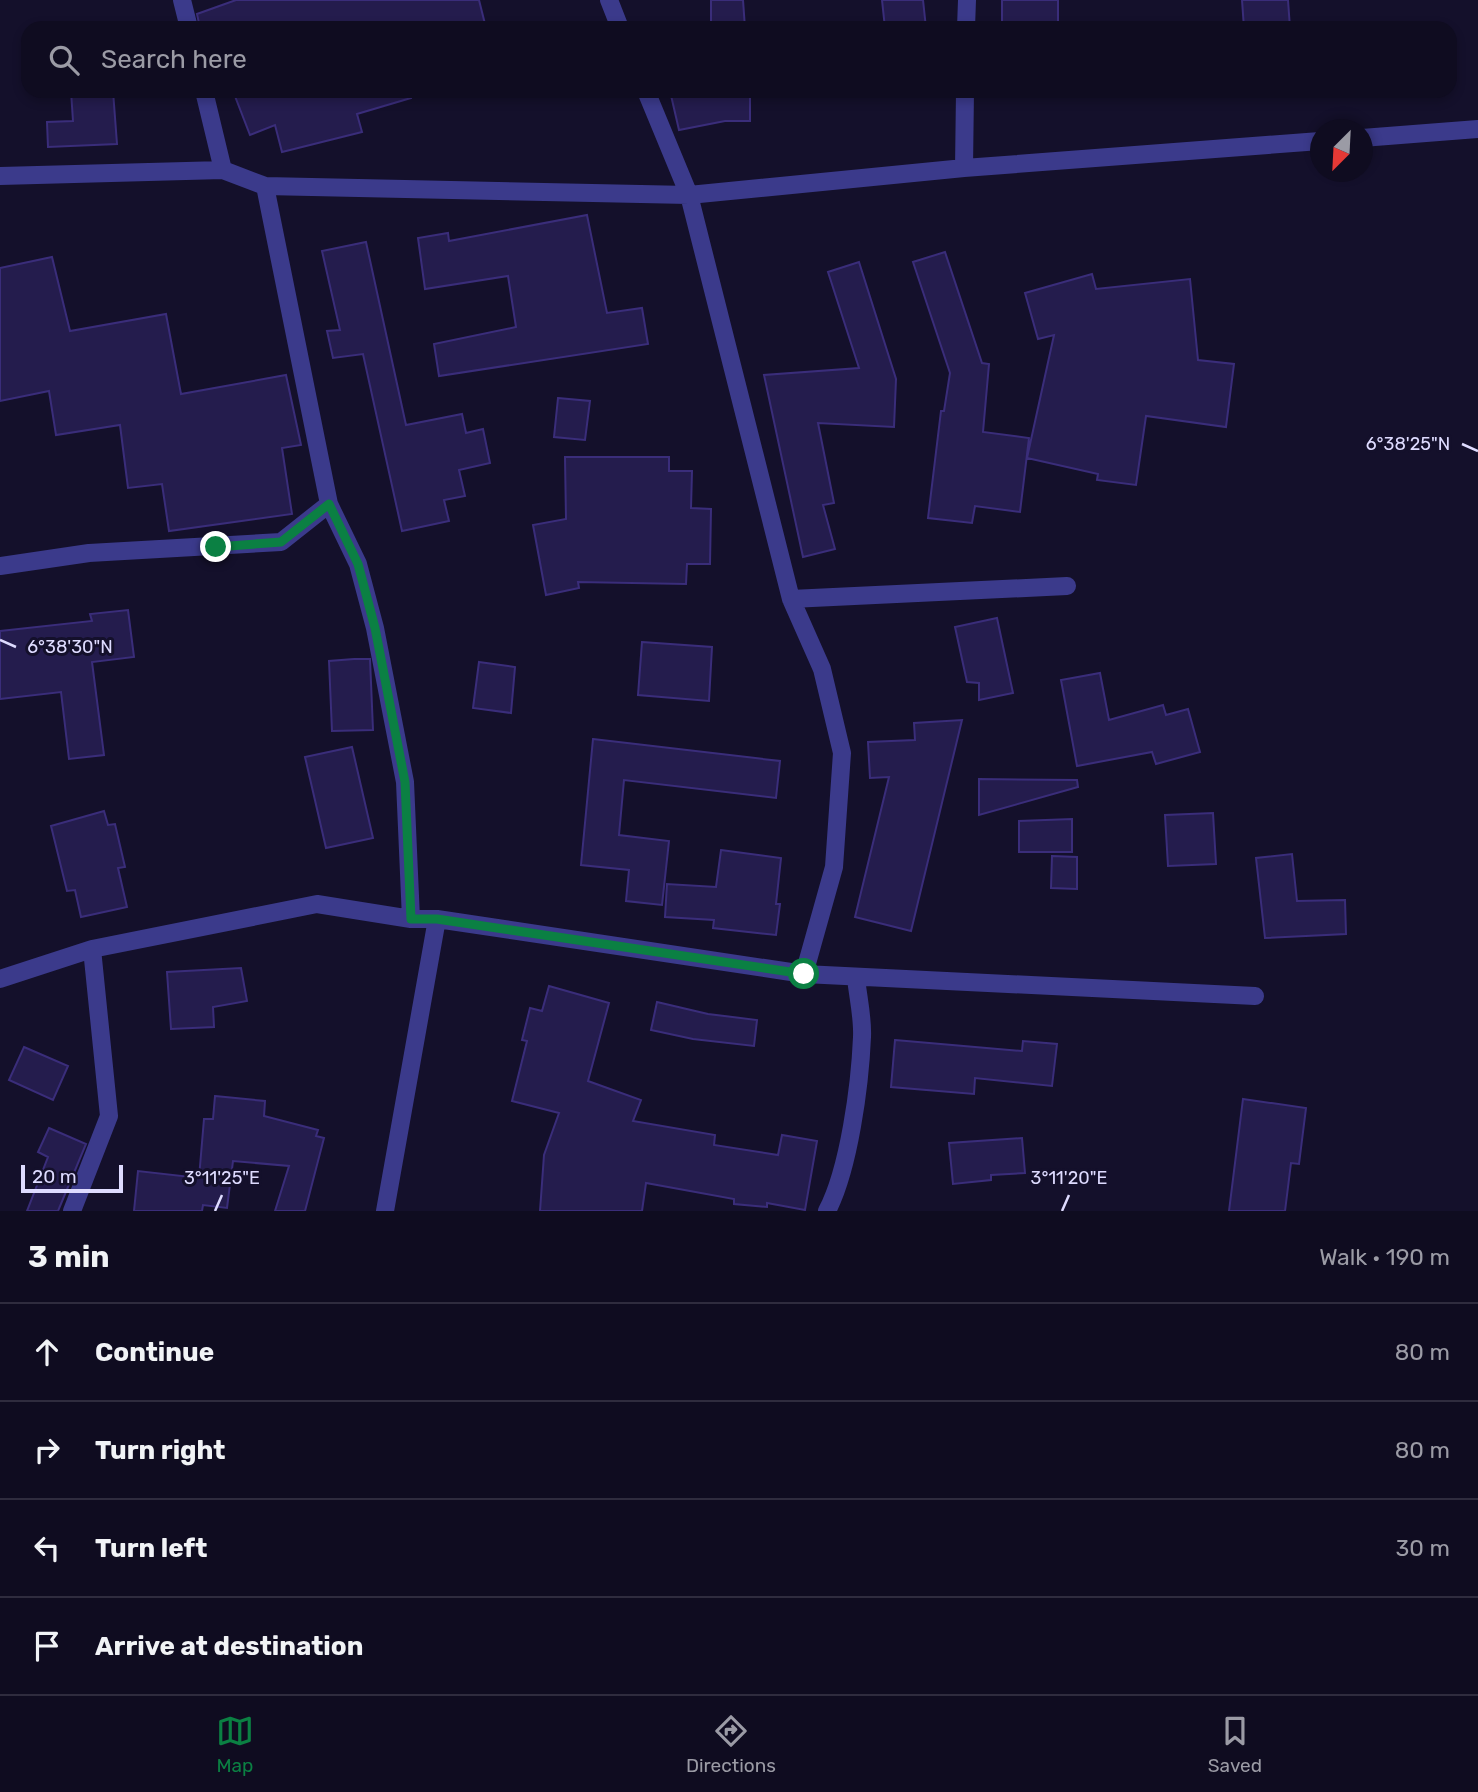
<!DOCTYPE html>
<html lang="en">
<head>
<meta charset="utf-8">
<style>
  :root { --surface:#0f0c20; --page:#181529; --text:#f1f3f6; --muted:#9b9ba5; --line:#2f2c3e; --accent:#0b8043 }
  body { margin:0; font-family:Rubik,sans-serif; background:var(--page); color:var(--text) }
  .compass { position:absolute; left:1310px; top:119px; width:63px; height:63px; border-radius:50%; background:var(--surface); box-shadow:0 4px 10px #0003; rotate:204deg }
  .scale { position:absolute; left:21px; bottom:18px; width:102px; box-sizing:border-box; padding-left:7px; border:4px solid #dedbff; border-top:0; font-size:19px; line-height:24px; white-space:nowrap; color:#dedbff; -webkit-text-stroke:5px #14102b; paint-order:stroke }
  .stop { position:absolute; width:21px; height:21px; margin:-16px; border:5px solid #0b8043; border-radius:50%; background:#fff }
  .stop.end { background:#0b8043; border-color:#fff; box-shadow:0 2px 7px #0008 }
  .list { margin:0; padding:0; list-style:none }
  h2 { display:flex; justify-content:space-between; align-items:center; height:91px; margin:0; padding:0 28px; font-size:30px }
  h2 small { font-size:23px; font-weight:400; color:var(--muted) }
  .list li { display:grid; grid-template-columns:46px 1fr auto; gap:21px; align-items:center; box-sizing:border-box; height:98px; padding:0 28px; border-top:2px solid var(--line) }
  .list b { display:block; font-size:26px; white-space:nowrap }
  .list em { font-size:23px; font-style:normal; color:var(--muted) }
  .icon { flex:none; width:38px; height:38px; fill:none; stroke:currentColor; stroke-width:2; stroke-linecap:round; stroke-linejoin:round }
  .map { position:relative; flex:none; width:1478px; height:1211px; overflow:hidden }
  .search { position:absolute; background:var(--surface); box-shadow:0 4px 10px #0003; left:21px; right:21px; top:21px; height:77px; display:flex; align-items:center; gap:18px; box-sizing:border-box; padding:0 24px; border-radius:21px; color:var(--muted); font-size:26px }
  .sheet { height:483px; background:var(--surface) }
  nav { display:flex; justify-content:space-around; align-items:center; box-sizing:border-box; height:98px; border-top:2px solid var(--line); background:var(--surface); font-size:19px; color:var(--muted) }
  nav a { display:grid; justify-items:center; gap:4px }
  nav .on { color:var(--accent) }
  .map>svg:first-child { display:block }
  .building { fill:#241c4d; stroke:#3a2d7a; stroke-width:2 }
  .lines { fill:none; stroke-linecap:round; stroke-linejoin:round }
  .minor { stroke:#3b3a8b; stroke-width:18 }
  .route { stroke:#0b8043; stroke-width:9 }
  .ticks { fill:none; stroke:#dedbff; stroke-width:2.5 }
  .ticks-label { font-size:18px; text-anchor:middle; fill:#dedbff; stroke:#14102b; stroke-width:6; stroke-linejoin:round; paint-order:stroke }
</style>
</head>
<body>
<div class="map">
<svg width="1478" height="1211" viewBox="0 0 1478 1211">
  <rect width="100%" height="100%" fill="#14102b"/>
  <path class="building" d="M 236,0 L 479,0 L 486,28 L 200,28 L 197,14 Z
    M 711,0 L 743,0 L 745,28 L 711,28 Z
    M 882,0 L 923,0 L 926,28 L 885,28 Z
    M 1002,0 L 1058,0 L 1058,28 L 1002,28 Z
    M 1242,0 L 1288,0 L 1290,28 L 1244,28 Z
    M 71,91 L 113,91 L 117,144 L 48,147 L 47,122 L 73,121 Z
    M 233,91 L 410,91 L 411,98 L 357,114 L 362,132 L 282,152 L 275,125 L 250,135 Z
    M 670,91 L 750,91 L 750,121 L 725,121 L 679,130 Z
    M 587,215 L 607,313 L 642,308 L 648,344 L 439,376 L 434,344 L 516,327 L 508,276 L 425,289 L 418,238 L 448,233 L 449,241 Z
    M 366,242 L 406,425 L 462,414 L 466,433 L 483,429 L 490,463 L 459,470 L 465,496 L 444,500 L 449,521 L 402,531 L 363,354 L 333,358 L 327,331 L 340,330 L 322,251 Z
    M 945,252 L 982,363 L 989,364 L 983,432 L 1029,438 L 1020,512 L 975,506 L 972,523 L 928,518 L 941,411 L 944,411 L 950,373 L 913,262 Z
    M 52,257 L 70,331 L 166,314 L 181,394 L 286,375 L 301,445 L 282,448 L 292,514 L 169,531 L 162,484 L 128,488 L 120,425 L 56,435 L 49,391 L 0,401 L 0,268 Z
    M 859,262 L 896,379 L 894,427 L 818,423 L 834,503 L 823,505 L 835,549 L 803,557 L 764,375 L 859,368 L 828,272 Z
    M 1092,274 L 1096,289 L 1190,279 L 1198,360 L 1234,364 L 1226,427 L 1146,416 L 1136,485 L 1097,480 L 1098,474 L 1027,458 L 1054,335 L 1038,339 L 1025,293 Z
    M 558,398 L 590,401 L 585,440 L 554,437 Z
    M 565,457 L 669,457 L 669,471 L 692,471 L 691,508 L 711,509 L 710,564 L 687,564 L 686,584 L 578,582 L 579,588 L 546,595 L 533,525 L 566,519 Z
    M 128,610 L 134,657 L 92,662 L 104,755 L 69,759 L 61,692 L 0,699 L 0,631 L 92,621 L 90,614 Z
    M 997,618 L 1013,693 L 979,700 L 979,683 L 967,682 L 955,627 Z
    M 642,642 L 712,647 L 709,701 L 638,695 Z
    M 354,659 L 370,659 L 373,730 L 332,731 L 329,661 Z
    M 479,662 L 515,667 L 511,713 L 473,708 Z
    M 1100,673 L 1109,720 L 1163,705 L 1166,715 L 1188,709 L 1200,752 L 1156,764 L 1152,752 L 1077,766 L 1061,680 Z
    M 962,720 L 911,931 L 855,917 L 889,777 L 870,778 L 868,742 L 915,740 L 914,723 Z
    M 593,739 L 780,761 L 776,798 L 624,780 L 619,835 L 669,841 L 662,905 L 626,901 L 629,870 L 581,865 Z
    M 352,747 L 373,838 L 326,848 L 305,757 Z
    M 979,779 L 1077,780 L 1078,787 L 979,815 Z
    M 104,811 L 108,825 L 115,824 L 125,867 L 118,868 L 127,907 L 81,917 L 75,890 L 67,891 L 51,826 Z
    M 1213,813 L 1216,864 L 1168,866 L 1165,815 Z
    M 1072,819 L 1072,852 L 1019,852 L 1019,821 Z
    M 721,850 L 781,858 L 776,904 L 780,904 L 776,935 L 713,928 L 714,920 L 665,917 L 667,884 L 716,887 Z
    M 1292,854 L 1297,901 L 1345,900 L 1346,934 L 1265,938 L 1256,858 Z
    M 1052,856 L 1077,857 L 1077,889 L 1051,888 Z
    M 241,968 L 247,1001 L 213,1007 L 214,1027 L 171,1029 L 167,972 Z
    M 549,986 L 609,1003 L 588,1081 L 641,1100 L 633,1121 L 715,1135 L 714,1145 L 778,1155 L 782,1135 L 817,1141 L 805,1210 L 767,1203 L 767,1207 L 734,1204 L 734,1199 L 646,1183 L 642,1211 L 540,1211 L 544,1155 L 559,1113 L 512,1101 L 527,1041 L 522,1040 L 530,1008 L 542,1011 Z
    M 657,1002 L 708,1014 L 757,1020 L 754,1046 L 693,1039 L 651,1030 Z
    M 895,1040 L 1022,1051 L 1023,1041 L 1057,1044 L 1052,1086 L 975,1078 L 974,1094 L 891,1087 Z
    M 24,1047 L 68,1066 L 53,1100 L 9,1080 Z
    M 215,1096 L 265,1101 L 264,1116 L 318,1130 L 316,1136 L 324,1138 L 305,1211 L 275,1211 L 289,1166 L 233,1161 L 227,1208 L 203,1205 L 202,1211 L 134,1211 L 138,1171 L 199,1178 L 204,1119 L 213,1119 Z
    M 1243,1099 L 1306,1108 L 1299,1164 L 1291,1163 L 1285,1211 L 1229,1211 Z
    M 49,1128 L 86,1144 L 58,1211 L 27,1211 L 48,1157 L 38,1152 Z
    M 1022,1138 L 1025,1173 L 991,1175 L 991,1180 L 953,1184 L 949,1143 Z"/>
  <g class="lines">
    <path class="minor" d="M 182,0 L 189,28
      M 609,0 L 620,28
      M 966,28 L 967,0
      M 204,91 L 223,170
      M 646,91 L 689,195 L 791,599 L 822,669 L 842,753 L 834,867 L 804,974
      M 1362,138 L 1478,129
      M 964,168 L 965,91
      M 0,176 L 223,170 L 265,186 L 329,504 L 358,564 L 375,628 L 405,782 L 411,919
      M 265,186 L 689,195 L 964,168 L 1320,141
      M 0,566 L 89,553 L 281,542 L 329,504
      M 791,599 L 1067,586
      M 0,979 L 92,949 L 317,904 L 411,919 L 437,919 L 804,974 L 1255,996
      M 72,1211 L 109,1116 L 92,949
      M 385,1211 L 437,919
      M 827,1211 C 849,1169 860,1085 862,1037 C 863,1018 858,997 856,978"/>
  </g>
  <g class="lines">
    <path class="route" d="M 216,547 L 281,542 L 329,504 L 358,564 L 375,628 L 405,782 L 411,919 L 437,919 L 804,974"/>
  </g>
  <path class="ticks" d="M 1462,444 L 1478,451M 0,640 L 16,647M 215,1211 L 222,1195M 1062,1211 L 1069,1195"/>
  <g class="ticks-label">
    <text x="1408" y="450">6°38'25"N</text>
    <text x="70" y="653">6°38'30"N</text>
    <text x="222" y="1184">3°11'25"E</text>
    <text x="1069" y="1184">3°11'20"E</text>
  </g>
</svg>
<svg class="compass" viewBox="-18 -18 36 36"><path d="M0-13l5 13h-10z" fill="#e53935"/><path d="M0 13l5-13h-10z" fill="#9b9ba5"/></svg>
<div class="scale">20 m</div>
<div class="stop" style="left:804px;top:974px"></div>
<div class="stop end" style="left:216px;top:547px"></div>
<div class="search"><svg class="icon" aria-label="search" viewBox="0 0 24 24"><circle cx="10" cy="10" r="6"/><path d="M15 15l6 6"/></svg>Search here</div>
</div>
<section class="sheet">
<h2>3 min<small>Walk · 190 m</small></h2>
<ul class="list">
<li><svg class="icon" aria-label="ahead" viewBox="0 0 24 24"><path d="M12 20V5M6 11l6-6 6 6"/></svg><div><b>Continue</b></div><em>80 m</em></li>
<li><svg class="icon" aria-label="right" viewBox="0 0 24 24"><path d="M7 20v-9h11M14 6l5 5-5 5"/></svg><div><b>Turn right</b></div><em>80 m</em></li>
<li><svg class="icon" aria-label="left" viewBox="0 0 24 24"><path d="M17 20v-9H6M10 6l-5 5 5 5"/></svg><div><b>Turn left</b></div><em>30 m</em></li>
<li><svg class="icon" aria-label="arrive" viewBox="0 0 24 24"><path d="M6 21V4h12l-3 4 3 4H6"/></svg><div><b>Arrive at destination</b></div></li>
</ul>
</section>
<nav>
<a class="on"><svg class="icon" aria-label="map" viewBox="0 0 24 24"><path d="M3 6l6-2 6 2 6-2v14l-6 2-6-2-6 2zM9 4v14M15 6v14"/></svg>Map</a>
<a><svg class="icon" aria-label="directions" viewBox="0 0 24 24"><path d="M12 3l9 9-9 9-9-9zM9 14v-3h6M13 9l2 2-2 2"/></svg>Directions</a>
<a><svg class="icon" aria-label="saved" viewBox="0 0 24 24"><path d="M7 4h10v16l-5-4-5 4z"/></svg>Saved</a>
</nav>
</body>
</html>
